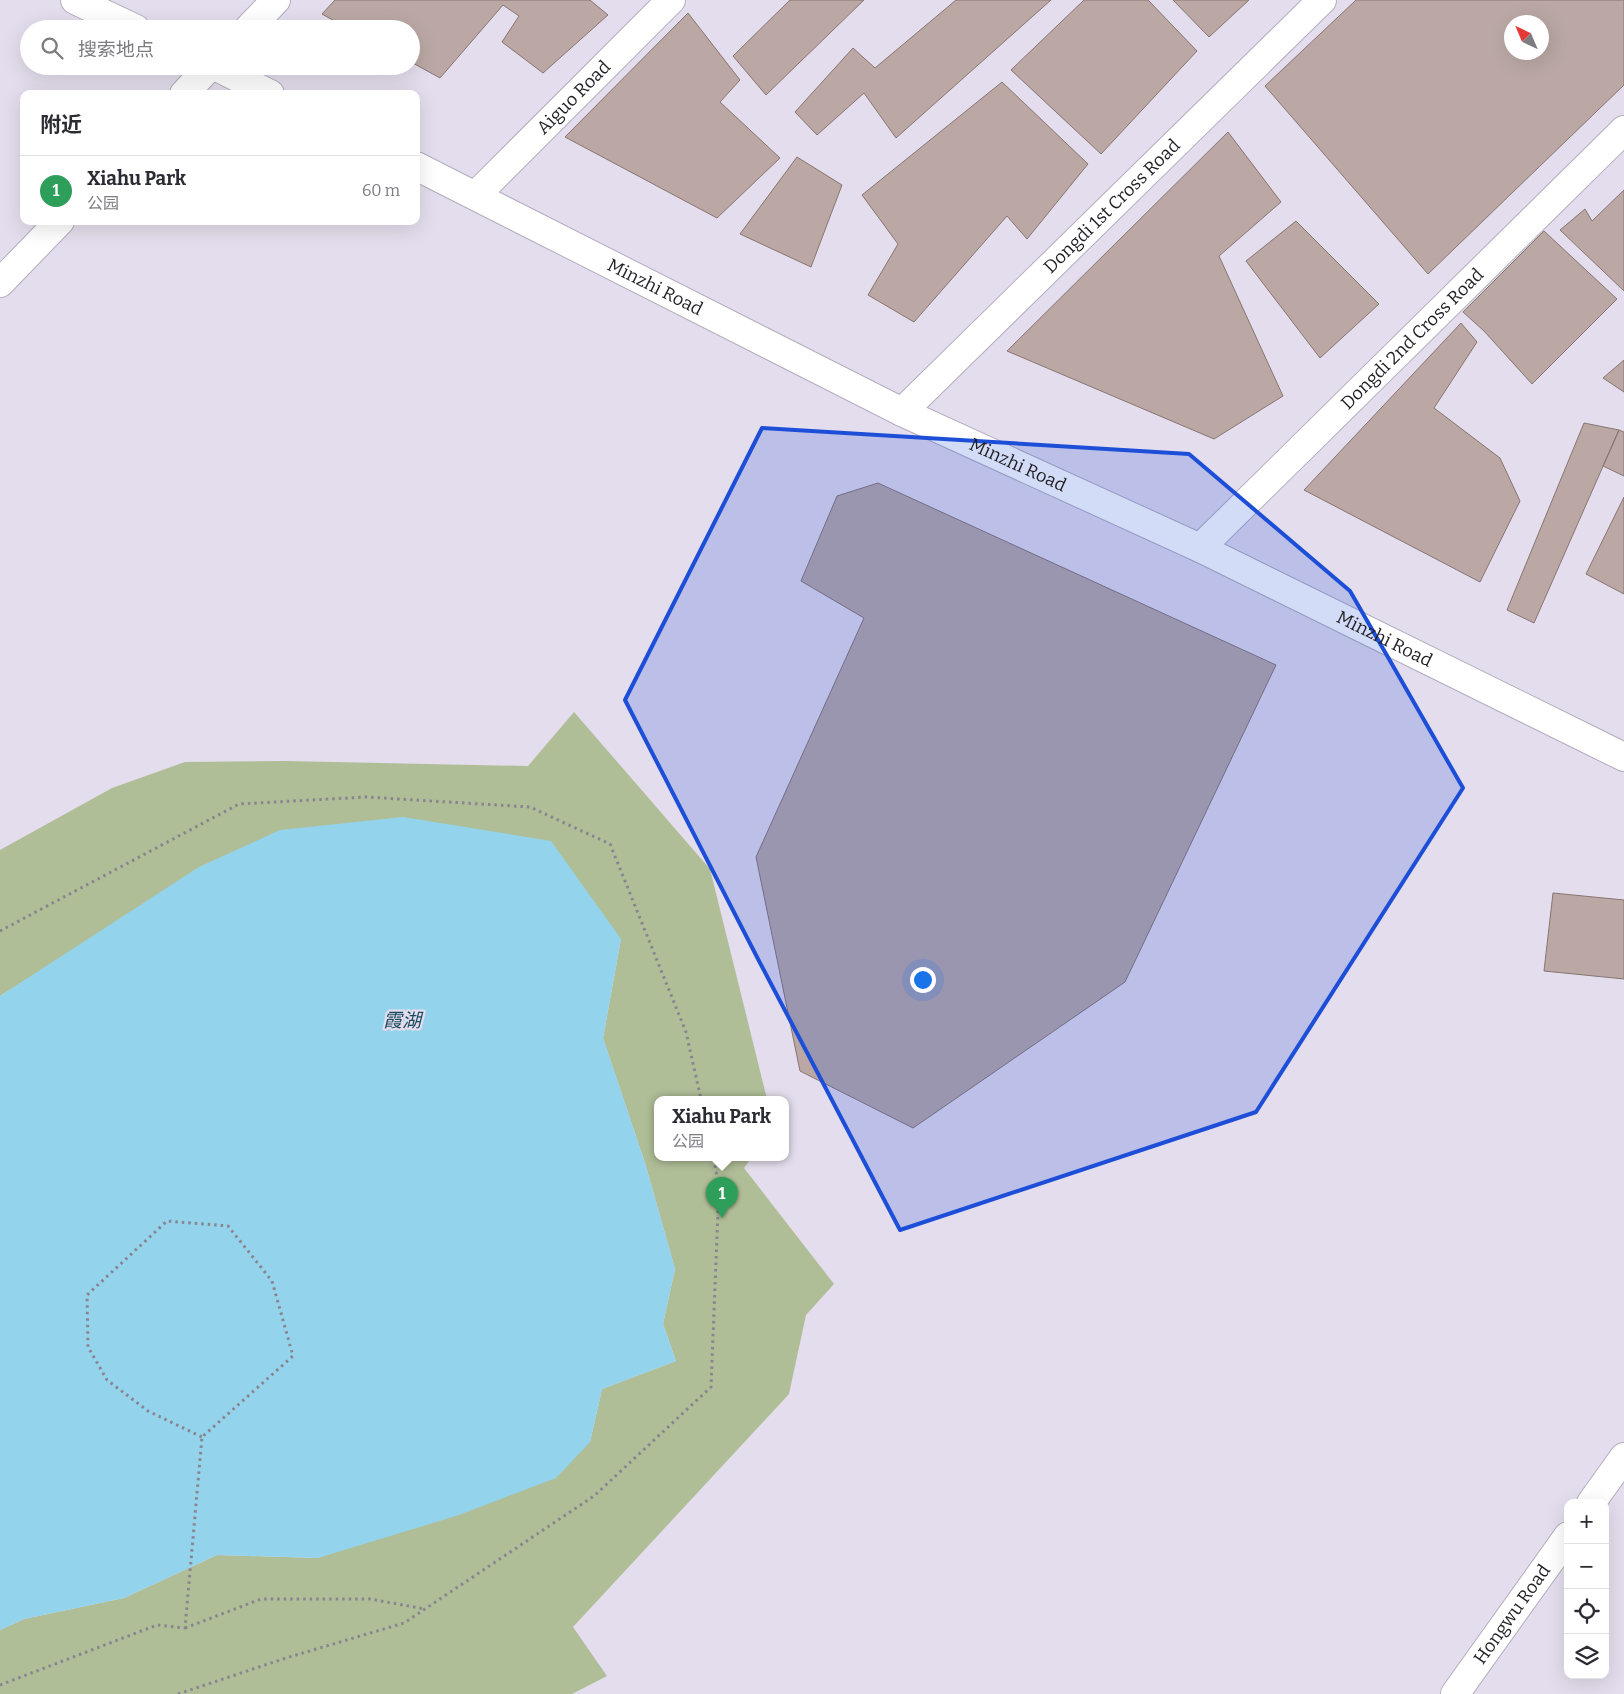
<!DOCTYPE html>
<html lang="zh">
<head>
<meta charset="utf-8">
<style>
  :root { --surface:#fff; --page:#f7f7f7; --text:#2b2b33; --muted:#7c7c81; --line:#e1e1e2; --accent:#175e92 }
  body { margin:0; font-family:Bitter,"Noto Sans SC",serif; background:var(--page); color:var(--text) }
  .controls { position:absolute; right:15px; bottom:15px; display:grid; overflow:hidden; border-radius:10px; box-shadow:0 5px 20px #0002 }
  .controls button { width:45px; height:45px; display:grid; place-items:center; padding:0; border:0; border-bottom:1px solid var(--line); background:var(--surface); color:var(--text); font:25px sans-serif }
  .compass { position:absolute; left:1504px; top:15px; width:45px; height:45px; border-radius:50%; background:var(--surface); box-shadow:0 5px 20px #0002; rotate:316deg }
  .you { position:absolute; left:922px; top:979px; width:18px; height:18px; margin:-12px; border:4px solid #fff; border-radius:50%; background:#1a73e8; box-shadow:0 0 0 8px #1a73e833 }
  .badge { display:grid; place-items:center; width:32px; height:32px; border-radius:50%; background:var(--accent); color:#fff; font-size:16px; font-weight:700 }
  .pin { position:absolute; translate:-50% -41px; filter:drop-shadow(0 1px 2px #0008) }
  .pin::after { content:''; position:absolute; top:26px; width:18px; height:15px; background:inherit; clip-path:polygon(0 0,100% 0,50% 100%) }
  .popup { position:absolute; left:654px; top:1096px; width:135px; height:65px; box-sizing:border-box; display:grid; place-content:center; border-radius:10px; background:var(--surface); filter:drop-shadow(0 1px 4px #0005); font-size:16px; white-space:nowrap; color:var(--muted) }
  .popup b { font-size:19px; color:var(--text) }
  .popup::after { content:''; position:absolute; left:50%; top:100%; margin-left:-10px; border:10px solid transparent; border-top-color:var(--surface) }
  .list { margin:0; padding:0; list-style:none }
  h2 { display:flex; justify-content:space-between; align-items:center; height:65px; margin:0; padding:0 20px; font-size:21px }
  h2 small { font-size:16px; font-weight:400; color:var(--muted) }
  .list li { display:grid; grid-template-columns:32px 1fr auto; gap:15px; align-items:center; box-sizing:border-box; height:70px; padding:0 20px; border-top:1px solid var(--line) }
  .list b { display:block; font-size:19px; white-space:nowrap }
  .list p { margin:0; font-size:16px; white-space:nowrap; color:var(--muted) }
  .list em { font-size:16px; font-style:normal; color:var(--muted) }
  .icon { flex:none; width:28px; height:28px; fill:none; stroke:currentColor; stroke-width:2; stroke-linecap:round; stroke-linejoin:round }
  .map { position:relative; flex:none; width:1624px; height:1694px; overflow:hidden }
  .search { position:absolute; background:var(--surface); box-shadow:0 5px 20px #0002; left:20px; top:20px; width:400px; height:55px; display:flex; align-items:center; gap:12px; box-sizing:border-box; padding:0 18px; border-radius:28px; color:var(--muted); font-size:19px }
  .panel { position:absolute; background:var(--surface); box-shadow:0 5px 20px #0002; left:20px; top:90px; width:400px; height:135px; border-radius:10px }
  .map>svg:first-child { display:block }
  .green { fill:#afbe97 }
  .water { fill:#94d3ec }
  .building { fill:#bba8a5; stroke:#877572; fill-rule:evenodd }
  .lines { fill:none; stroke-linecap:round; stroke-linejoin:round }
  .street-casing { stroke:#b4adbd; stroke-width:30 }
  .path { stroke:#898590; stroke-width:3; stroke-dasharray:2.5 4; stroke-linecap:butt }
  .street { stroke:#fff; stroke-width:28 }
  .marked { fill:#1d4ed8; fill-opacity:0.2; stroke:#1d4ed8; stroke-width:4; stroke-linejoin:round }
  .labels { text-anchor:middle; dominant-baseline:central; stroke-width:4.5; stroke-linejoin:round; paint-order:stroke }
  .street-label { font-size:18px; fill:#201e23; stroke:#e4dded }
  .water-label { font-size:19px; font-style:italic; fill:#194c5f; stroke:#e4dded }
</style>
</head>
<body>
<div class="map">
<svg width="1624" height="1694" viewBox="0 0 1624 1694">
  <rect width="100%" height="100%" fill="#e4dded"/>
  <path class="green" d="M 574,712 L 710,869 L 767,1099 L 658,1099 L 658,1157 L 752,1157 L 744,1168 L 834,1284 L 806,1315 L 789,1394 L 573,1627 L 607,1676 L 572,1694 L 0,1694 L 0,1630 L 24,1619 L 124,1598 L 217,1555 L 318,1558 L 590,1442 L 602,1389 L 676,1361 L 663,1324 L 675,1269 L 645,1163 L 603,1038 L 621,939 L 78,947 L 0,996 L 0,850 L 112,788 L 185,762 L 284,761 L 528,766 Z"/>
  <path class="water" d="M 403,817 L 551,841 L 621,939 L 603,1038 L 645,1163 L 675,1269 L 663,1324 L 676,1361 L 602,1389 L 590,1442 L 556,1478 L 459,1515 L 318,1558 L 217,1555 L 124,1598 L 24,1619 L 0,1630 L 0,996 L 199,867 L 280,830 Z"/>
  <path class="building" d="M 335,0 L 590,0 L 608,15 L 543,73 L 502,42 L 519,16 L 503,5 L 440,78 L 411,62 L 411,29 L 349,29 L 322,14 Z
    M 790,0 L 864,0 L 766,95 L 733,56 Z
    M 956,0 L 1051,0 L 896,138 L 864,93 L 817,135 L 795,112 L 853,48 L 875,68 Z
    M 1084,0 L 1148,0 L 1197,51 L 1101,154 L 1011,70 Z
    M 1173,0 L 1249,0 L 1209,37 Z
    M 1356,0 L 1624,0 L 1624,85 L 1428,274 L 1265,86 ZM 1512,22 L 1542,22 L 1542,52 L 1512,52 Z
    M 688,13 L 740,80 L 720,102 L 780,158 L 717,218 L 565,137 Z
    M 1002,82 L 1088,164 L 1027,239 L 1007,216 L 914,322 L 868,295 L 898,244 L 862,195 Z
    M 1228,132 L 1281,202 L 1219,256 L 1283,396 L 1214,439 L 1007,351 Z
    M 797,157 L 842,185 L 811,267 L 740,234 Z
    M 1624,190 L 1624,291 L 1560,230 L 1585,209 L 1592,221 Z
    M 1296,221 L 1379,304 L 1320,358 L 1246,261 Z
    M 1544,231 L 1617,299 L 1532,384 L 1484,331 L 1463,312 Z
    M 1461,323 L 1477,342 L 1434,408 L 1500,458 L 1520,501 L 1480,582 L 1304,490 Z
    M 1624,360 L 1624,392 L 1603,378 Z
    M 1584,423 L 1619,430 L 1534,623 L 1507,610 Z
    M 1619,430 L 1624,432 L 1624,476 L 1603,466 Z
    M 878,483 L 1276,665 L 1125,982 L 913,1128 L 800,1071 L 756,857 L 864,618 L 801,581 L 837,496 Z
    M 1624,497 L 1624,594 L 1586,574 Z
    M 1553,893 L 1624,900 L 1624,979 L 1544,971 Z"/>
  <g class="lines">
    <g class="street-casing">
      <g id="street">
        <path d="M 75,0 L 136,29"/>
        <path d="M 248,29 L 276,0"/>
        <path d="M 215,66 L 270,94"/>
        <path d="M 184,94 L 210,66"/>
        <path id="s1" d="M 416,166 L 902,412 L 1200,548 L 1624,757"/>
        <path id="s2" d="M 476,195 L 671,0"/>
        <path d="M 0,283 L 60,221"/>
        <path id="s3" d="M 902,412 L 1322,0"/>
        <path id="s4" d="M 1200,548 L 1624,130"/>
        <path d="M 1591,1503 L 1624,1457"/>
        <path id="s5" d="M 1455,1694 L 1568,1536"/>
      </g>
    </g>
    <path class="path" d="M 0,931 L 239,804 L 366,797 L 530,807 L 610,844 L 686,1032 L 701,1099
      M 185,1628 L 261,1599 L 370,1599 L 425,1609
      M 0,1685 L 157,1625 L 185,1628 L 202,1437 L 293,1356 L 272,1281 L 228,1226 L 167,1221 L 87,1295 L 88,1347 L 107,1380 L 148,1411 L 202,1437
      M 178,1694 L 286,1658 L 404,1623 L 594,1496 L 711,1387 L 719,1186 L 713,1157"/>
    <use href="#street" class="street"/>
  </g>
  <path class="marked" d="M 762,428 L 1189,454 L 1350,591 L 1463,788 L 1256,1112 L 900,1230 L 758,959 L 625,700 Z"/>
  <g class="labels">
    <g class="street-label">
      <text stroke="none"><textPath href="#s2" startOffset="138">Aiguo Road</textPath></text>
      <text stroke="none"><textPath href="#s3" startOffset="294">Dongdi 1st Cross Road</textPath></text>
      <text stroke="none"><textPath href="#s1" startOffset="268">Minzhi Road</textPath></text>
      <text stroke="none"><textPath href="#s4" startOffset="298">Dongdi 2nd Cross Road</textPath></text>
      <text stroke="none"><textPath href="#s1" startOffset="672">Minzhi Road</textPath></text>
      <text stroke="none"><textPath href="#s1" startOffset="1078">Minzhi Road</textPath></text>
      <text stroke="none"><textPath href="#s5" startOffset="98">Hongwu Road</textPath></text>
    </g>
    <g class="water-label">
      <text x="402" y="1020">霞湖</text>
    </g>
  </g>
</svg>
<div class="controls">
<button>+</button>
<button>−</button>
<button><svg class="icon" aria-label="locate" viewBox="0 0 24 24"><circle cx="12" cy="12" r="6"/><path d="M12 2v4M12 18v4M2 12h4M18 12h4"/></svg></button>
<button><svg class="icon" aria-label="layers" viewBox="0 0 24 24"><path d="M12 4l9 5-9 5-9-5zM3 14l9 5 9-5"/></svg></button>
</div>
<svg class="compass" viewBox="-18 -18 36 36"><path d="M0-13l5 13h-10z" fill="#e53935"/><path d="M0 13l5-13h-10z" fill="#7c7c81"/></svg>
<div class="you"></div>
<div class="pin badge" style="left:722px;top:1218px;background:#2e9e5b">1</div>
<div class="popup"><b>Xiahu Park</b>公园</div>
<div class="search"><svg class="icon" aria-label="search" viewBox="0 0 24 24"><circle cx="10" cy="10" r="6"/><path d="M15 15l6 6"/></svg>搜索地点</div>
<section class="panel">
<h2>附近<small></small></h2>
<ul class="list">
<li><span class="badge" style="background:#2e9e5b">1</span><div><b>Xiahu Park</b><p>公园</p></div><em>60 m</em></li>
</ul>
</section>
</div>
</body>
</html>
